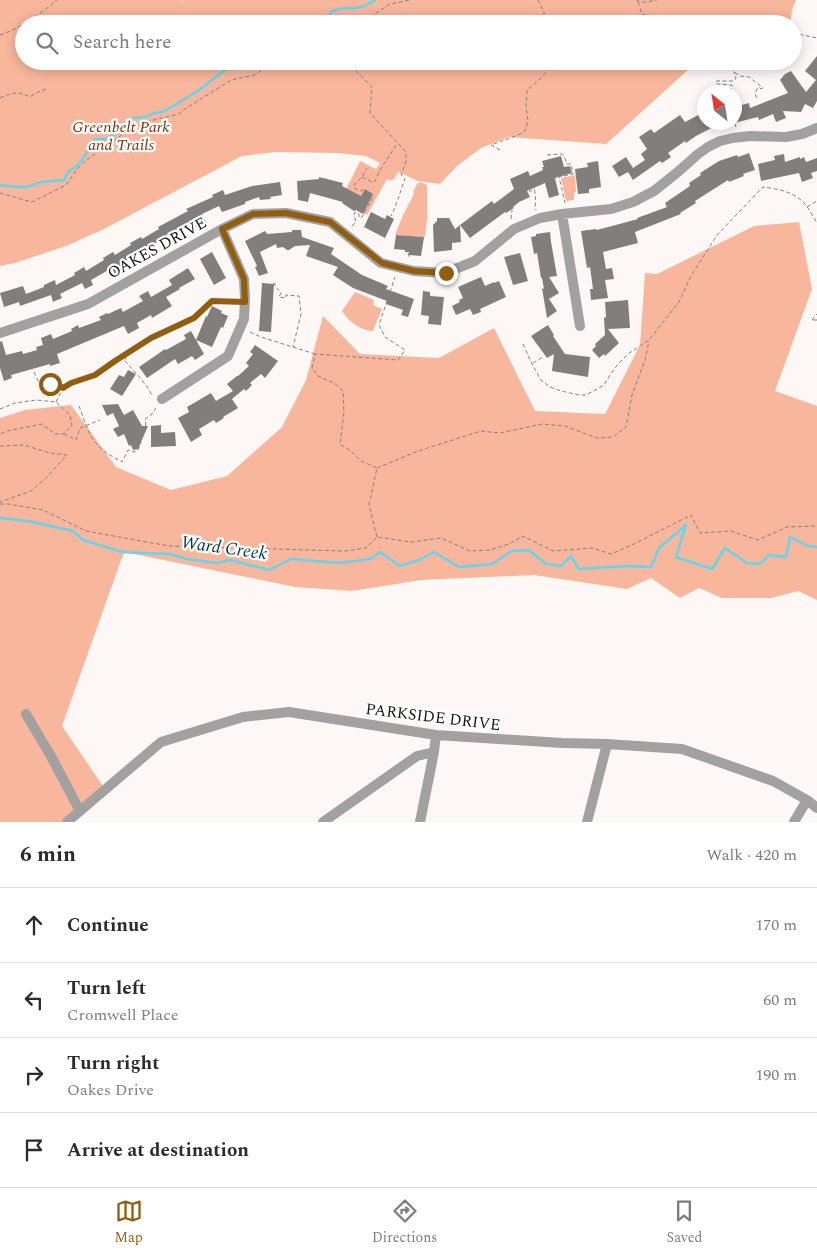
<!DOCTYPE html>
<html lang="en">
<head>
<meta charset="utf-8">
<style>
  :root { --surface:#fff; --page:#f2f2f3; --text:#2b2b33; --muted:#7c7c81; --line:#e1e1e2; --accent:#915d10 }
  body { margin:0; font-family:Spectral,serif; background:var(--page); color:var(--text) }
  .compass { position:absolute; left:697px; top:85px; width:45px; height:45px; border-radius:50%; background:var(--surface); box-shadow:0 2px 12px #0003; rotate:330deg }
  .stop { position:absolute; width:15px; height:15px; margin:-11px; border:4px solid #915d10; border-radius:50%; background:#fff }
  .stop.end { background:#915d10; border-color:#fff; box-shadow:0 1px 5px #0008 }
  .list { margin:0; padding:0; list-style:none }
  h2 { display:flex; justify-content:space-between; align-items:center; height:65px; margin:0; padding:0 20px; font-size:21px }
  h2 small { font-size:16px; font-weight:400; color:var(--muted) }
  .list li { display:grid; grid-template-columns:32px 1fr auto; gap:15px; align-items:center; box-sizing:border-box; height:75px; padding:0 20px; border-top:1px solid var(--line) }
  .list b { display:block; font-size:19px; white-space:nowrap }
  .list p { margin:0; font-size:16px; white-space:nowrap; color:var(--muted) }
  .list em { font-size:16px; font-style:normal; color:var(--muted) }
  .icon { flex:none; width:28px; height:28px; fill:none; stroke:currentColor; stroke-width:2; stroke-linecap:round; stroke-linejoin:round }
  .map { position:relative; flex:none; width:817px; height:822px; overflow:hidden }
  .search { position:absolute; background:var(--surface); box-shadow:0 2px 12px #0003; left:15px; right:15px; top:15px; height:55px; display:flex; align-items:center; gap:12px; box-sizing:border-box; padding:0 18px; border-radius:28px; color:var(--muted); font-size:19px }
  .sheet { height:365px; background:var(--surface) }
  nav { display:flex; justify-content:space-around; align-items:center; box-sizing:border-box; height:70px; border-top:1px solid var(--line); background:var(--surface); font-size:14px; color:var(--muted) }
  nav a { display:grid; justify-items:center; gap:2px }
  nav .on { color:var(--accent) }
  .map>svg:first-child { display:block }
  .green { fill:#f8b69c }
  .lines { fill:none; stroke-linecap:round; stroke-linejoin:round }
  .stream { stroke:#62d5ef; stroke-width:2.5 }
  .building { fill:#827e7c }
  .path { stroke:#868281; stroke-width:1; stroke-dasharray:4 2.5; stroke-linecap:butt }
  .minor { stroke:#a3a1a0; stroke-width:10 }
  .route { stroke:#915d10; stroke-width:6 }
  .labels { text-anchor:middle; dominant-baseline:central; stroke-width:4.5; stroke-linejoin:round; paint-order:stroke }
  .park-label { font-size:16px; font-style:italic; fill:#7a300e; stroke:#fff }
  .street-label { font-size:16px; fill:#151313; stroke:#fff }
  .water-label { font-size:18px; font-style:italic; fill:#033b46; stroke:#fff }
</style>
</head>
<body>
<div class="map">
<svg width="817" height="822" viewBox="0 0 817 822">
  <rect width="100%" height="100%" fill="#fdf8f6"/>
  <path class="green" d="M 0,0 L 183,0 L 179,4 L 184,0 L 796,0 L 792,10 L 790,24 L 24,24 L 24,61 L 760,61 L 688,70 L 606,144 L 509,137 L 481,148 L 457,166 L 440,184 L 418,181 L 398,172 L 394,180 L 392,179 L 391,181 L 387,179 L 367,215 L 362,213 L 373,194 L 365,190 L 361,196 L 346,189 L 360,161 L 376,169 L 380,163 L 366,156 L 338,153 L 275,152 L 242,156 L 102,230 L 66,246 L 15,263 L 0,266 Z
    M 575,175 L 576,192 L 574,193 L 574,200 L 566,201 L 561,178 Z
    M 420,182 L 427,185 L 427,219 L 425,237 L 395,235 L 403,215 L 413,196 L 414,190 L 417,184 Z
    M 799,222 L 812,289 L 775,391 L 817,406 L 817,600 L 798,591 L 771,598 L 722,598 L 699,588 L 680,598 L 651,578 L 627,589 L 534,575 L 421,580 L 352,591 L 295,587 L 124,552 L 62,726 L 105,789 L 70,822 L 0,822 L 0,418 L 25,410 L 71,405 L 116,467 L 171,490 L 227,476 L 282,427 L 306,380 L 323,316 L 360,354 L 439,358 L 494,328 L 535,411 L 605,414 L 640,345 L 645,273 L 657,274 L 754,226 Z
    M 355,292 L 374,300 L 373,305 L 382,309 L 373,331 C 361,331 348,321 342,311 Z"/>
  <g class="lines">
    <path class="stream" d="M 328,24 L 330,21 L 328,18 L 331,12 C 339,7 346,9 356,8 C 363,7 369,4 375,0
      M 0,185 L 16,187 L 27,187 L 41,182 L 64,180 L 68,172 C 78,168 90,149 95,139 L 106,139 L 114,135 L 124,123 L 133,118 L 146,117 L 154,113 L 162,112 L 172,107 L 202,88 L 227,68 L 251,61
      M 0,518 L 28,521 L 73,531 L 83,540 L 122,552 L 170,554 L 187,559 L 217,563 L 230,560 L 269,570 L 291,559 L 339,563 L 370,559 L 380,552 L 400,566 L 419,560 L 434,552 L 459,567 L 492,564 L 512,551 L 529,550 L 546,564 L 561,566 L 571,556 L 579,569 L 628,566 L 651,567 L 659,548 L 686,525 L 676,557 L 712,569 L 725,548 L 747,563 L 760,564 L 769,555 L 786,557 L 790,537 L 808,546 L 817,547"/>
  </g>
  <path class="building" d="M 817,56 L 817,101 L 813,108 L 805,104 L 801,112 L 783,111 L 786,118 L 776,122 L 773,114 L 759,120 L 758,117 L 734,123 L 734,107 L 749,103 L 750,108 L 788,93 L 780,80 L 785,74 L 791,71 L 806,92 L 816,80 L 805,71 Z
    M 704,112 L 704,122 L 723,122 L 696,136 L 686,143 L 685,141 L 668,153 L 671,157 L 662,163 L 660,161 L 633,180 L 628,172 L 619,177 L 612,166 L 626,157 L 633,168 L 645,160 L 641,154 L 647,149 L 639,137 L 651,129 L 654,133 L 680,115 L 685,122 Z
    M 749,153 L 755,170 L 743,174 L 744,176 L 729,182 L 728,180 L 695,201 L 696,203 L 680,213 L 681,214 L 635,232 L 638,243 L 603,252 L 606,269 L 612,268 L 614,279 L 605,280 L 608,298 L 591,300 L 590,289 L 593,289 L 590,267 L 587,268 L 581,231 L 596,229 L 597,230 L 638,219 L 637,218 L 667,207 L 665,203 L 690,186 L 689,183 L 701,175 L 700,173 L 719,161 L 737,155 L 738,157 Z
    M 784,154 L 785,162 L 800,157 L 800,159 L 804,157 L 806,162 L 817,158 L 817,171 L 811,173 L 813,178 L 802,182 L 799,173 L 761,181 L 758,164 L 775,160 L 774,156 Z
    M 561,156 L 564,167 L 570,166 L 572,173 L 555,178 L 559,195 L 549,198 L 545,183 L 527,191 L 530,197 L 519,202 L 513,207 L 514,208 L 506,213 L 505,212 L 470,238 L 460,225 L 492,201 L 494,204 L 514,189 L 510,179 L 528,171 L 530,176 L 543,170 L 542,167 L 544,167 L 542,161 Z
    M 598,161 L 601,187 L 589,189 L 589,193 L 578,194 L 575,169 L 588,167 L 587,163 Z
    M 319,177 L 343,183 L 342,186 L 361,196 L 365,189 L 373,194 L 363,214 L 356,210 L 354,211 L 342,203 L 343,202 L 310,193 L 308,202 L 298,200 L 297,181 L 319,179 Z
    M 280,182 L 282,195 L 270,197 L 271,199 L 260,200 L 259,197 L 245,202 L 245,204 L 222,212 L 219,206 L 202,214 L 206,222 L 196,227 L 194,222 L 175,232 L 178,238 L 170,242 L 167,236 L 147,248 L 150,254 L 142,258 L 139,253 L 120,264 L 123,269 L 115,274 L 112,268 L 91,280 L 93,285 L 85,289 L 82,283 L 60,294 L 62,298 L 53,302 L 51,295 L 20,306 L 19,302 L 4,307 L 0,293 L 23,286 L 26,294 L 44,287 L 44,285 L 55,280 L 56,285 L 75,275 L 74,273 L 84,267 L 86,271 L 104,260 L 103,258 L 113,252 L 115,255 L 131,245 L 130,243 L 141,237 L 142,239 L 159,229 L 158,227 L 188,211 L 186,209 L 213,197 L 212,195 L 223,190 L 225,195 L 252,186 Z
    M 371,212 L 385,219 L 387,215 L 394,219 L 385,238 L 364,227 Z
    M 437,218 L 449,218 L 455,229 L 460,225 L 461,242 L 452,243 L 452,250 L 434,252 L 433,225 L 437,221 Z
    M 292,230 L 301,230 L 302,237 L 334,248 L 331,254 L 362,275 L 388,286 L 386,289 L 414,299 L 408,317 L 401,315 L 403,310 L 386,304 L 387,301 L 353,288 L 333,275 L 338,267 L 306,256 L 310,245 L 295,246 L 289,250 L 287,250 L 283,247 L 277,248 L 276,244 L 260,252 L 268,273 L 259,276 L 255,267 L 257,266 L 245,241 L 265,231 L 267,234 L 292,232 Z
    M 550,232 L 551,242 L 557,276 L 549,277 L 559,293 L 549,299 L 557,311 L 547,318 L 542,288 L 544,289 L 542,278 L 541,278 L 537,253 L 534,254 L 531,237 L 536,236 L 536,234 Z
    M 396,235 L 424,237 L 421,256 L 409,255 L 409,252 L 405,252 L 405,250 L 394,249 Z
    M 212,252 L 226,278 L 214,285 L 200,259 Z
    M 520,253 L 528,281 L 513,285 L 504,257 Z
    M 188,268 L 195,279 L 179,288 L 180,289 L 166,297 L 172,306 L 152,318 L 151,315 L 137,323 L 139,328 L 128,334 L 124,326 L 57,354 L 60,363 L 50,366 L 50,364 L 11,375 L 12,378 L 4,381 L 0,368 L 0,342 L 2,341 L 6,355 L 22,351 L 23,354 L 37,350 L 36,347 L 43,345 L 41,338 L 51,334 L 53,339 L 72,331 L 71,329 L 78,325 L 79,328 L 101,320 L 99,317 L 107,313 L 108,314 L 121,308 L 123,312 L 143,301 L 139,296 L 148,291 L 151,297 L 172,285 L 169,280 Z
    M 481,277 L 485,286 L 494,282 L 494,283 L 499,281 L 506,297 L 480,309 L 481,312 L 473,315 L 470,309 L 456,315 L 452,306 L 460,302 L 459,300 L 463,298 L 458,287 Z
    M 262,283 L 274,284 L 271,332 L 259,331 Z
    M 423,291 L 430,292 L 430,296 L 444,297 L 441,325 L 428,324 L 429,316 L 421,315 Z
    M 628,300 L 630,328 L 608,329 L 619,343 L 605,356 L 604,354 L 599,358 L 592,350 L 596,346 L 595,344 L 605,335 L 604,318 L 606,317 L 605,302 Z
    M 212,306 L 222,311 L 221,313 L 228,316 L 223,328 L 221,327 L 212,347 L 196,340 L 206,316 L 207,317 Z
    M 548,325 L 554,335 L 553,336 L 565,354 L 590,357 L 588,377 L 552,371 L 554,354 L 547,358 L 531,336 Z
    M 191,331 L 204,354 L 195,360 L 192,356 L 178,364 L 175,359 L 147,378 L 139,367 L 165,349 L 166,350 L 186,339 L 184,335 Z
    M 255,345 L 278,361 L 265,378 L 261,374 L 250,383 L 252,385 L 246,391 L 244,389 L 232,399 L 238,408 L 223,417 L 224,418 L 216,423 L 214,420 L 199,429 L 202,435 L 191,442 L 178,418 L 189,412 L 187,407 L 211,393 L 216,401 L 233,391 L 227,384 L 237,376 L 238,376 L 249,366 L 246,363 L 253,354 L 250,352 Z
    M 128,370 L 136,374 L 122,396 L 110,389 L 119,375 L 124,377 Z
    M 118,404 L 124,415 L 133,410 L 142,426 L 148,426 L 138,449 L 133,450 L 131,445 L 129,446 L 124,434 L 118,437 L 113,429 L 119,426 L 113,413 L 107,416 L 102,405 Z
    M 161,425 L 161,433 L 175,432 L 176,446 L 151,447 L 151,426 Z"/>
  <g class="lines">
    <path class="path" d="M 538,0 L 544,12 L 544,24
      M 636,0 C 642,4 650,1 657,0
      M 638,2 L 642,14 L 666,22 L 681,24
      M 352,24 L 373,15 L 390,4 L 410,0
      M 684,24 L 699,21 L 712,24
      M 793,33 L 817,38
      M 0,35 C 21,28 40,14 57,0
      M 339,61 L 356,71 L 372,87 L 370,113 L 406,152 L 406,162 L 401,175 L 405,179 C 400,192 397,204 391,216
      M 729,61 L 734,72 L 740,76 L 749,77 L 763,88
      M 717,92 L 721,90 L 722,88 L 731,89 L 733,87 L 732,85 L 717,84 L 716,81 L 734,81 L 736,78 L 734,72
      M 0,98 C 13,92 18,91 30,97 L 36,93 L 46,89
      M 757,98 C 754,94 756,90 759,87 L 761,89 L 763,88
      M 735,124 L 736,127
      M 500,150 L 491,145 L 516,136 L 525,131 L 528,121 L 526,106 L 527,90 L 539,80 L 547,71 L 545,61
      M 547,155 L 561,154 L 564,156 L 567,164 L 571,164 L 573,174 L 559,177 L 565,203
      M 362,177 L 372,182 L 375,181 L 380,170 L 397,144
      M 363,189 L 362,191 L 354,188 L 355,184 L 362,177 L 367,168
      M 529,192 L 534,189 C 537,198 534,203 536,210
      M 0,193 L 32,202 L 66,185 L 78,168 L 84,162 L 137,124 L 179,114 L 185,109 L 231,80 L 255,75 L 274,61
      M 807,207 L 817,201
      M 511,219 L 512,210
      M 352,226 L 356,222 L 354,215 L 355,212 L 359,214 L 359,217 L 360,218 L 362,217 L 374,195
      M 408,253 L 410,259
      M 273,283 L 275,284 L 275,286 L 281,293 L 279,297 L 286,298 L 286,295 L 299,296 L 301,314 L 293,347
      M 812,320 L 817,314
      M 813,320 L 817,320
      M 250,332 L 261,337 L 315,354
      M 523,344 L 532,364 L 541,380 L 550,387 L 561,391 L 579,395 L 586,395 L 604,385 L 610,375 L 618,364 L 628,354 L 649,340 L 679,302 L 691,276 L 717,235 L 763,187 C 777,189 793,191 804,203 C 809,208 813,217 817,223
      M 125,356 L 126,359 L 124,360 C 134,371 145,382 152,395
      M 533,363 L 543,357
      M 34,372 L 38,381 C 47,384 55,383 63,388
      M 56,402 L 63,388 L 71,383 L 95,375 L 115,361 L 151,338 L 194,318 L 212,301 L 234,302
      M 79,406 C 84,418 87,433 96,443 C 103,452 113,457 122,462 L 128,450 L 134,452 L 138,450 L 141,443 L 140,441 C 144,433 147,427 145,419 L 151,415 L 156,408
      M 0,409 L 15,403 L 36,400 L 56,402 L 70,415 L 72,426 L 63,434 L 55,434 L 42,424 L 7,431 L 0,434
      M 64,434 L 76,440 L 80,428 L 100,420
      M 0,446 L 24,445 L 50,453 L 67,455 L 47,477 L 31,491 L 0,502
      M 377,468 L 418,451 L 481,431 L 500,433 L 542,424 L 565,426 L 597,438 L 613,437 L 626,427 L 632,395 L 645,360 L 649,341
      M 0,504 L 8,504 L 43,510 L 86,531 L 169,546 L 345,551 L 366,548 L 377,537 L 411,542 L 441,538 L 470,551 L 490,550 L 509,544 L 523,536 L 553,551 L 592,548 L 611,554 L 634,544 L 691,515 L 700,533 L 731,531 L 758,540 L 787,527 L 817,526
      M 377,537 L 369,505 L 377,468 L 361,461 L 352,452 L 340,444 L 344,412 L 343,391 L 334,383 L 318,376 L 312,368 L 315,354 L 398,360 L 405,350 L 385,337 L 379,325 L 395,277"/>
    <path class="minor" d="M 562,214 L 580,326
      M 0,333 L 88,304 L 222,229 L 253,214 L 286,213 L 330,222 L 381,263 L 414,271 L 445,273 L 475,261 L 514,229 L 540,218 L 562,214 L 611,209 L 633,202 L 654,191 L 679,171 L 698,154 L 708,147 L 720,141 L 733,138 L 750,136 L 786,137 L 802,134 L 817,128
      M 162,399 L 228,356 L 244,319 L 245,299 L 244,279 L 222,229
      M 26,714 L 52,758 L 80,811
      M 67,822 L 161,742 L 243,717 L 289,712 L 436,735 L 562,743 L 607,744 L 682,749 L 773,781 L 807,800 L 817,808
      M 323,822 L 417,756 L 434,752
      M 420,822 L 434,752 L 436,735
      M 587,822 L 607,744
      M 794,822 L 807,800"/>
  </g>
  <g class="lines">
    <path class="route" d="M 50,384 L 58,385 L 63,388 L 71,383 L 95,375 L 115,361 L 151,338 L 194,318 L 212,301 L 245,302 L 244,279 L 222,229 L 253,214 L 286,213 L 330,222 L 382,263 L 414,271 L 446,273"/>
  </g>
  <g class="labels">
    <g class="park-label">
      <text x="121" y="127">Greenbelt Park<tspan x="121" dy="18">and Trails</tspan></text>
    </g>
    <g class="street-label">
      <text transform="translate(157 248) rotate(-29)">OAKES DRIVE</text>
      <text transform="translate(433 717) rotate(7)">PARKSIDE DRIVE</text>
    </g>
    <g class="water-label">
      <text transform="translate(224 548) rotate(8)">Ward Creek</text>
    </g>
  </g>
</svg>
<svg class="compass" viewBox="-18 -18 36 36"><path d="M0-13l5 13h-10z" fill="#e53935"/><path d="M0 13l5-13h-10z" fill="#7c7c81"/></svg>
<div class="stop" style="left:50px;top:384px"></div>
<div class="stop end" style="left:446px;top:273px"></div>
<div class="search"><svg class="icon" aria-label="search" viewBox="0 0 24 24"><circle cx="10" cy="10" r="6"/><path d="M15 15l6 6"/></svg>Search here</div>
</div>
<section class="sheet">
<h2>6 min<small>Walk · 420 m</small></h2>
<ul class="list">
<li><svg class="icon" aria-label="ahead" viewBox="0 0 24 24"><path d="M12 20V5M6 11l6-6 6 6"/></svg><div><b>Continue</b></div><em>170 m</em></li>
<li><svg class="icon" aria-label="left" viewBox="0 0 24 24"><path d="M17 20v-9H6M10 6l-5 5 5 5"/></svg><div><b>Turn left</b><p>Cromwell Place</p></div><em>60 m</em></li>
<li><svg class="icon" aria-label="right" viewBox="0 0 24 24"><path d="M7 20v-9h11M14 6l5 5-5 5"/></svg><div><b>Turn right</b><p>Oakes Drive</p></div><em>190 m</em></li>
<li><svg class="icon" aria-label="arrive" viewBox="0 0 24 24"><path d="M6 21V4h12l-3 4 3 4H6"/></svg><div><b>Arrive at destination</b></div></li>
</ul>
</section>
<nav>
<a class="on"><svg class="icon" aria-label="map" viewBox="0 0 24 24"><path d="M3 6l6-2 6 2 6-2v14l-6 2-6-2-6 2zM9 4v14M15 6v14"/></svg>Map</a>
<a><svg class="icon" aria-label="directions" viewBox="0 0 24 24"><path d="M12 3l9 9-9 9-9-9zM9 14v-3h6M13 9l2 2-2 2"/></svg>Directions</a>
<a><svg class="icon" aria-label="saved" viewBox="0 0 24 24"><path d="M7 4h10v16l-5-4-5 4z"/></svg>Saved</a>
</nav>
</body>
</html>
